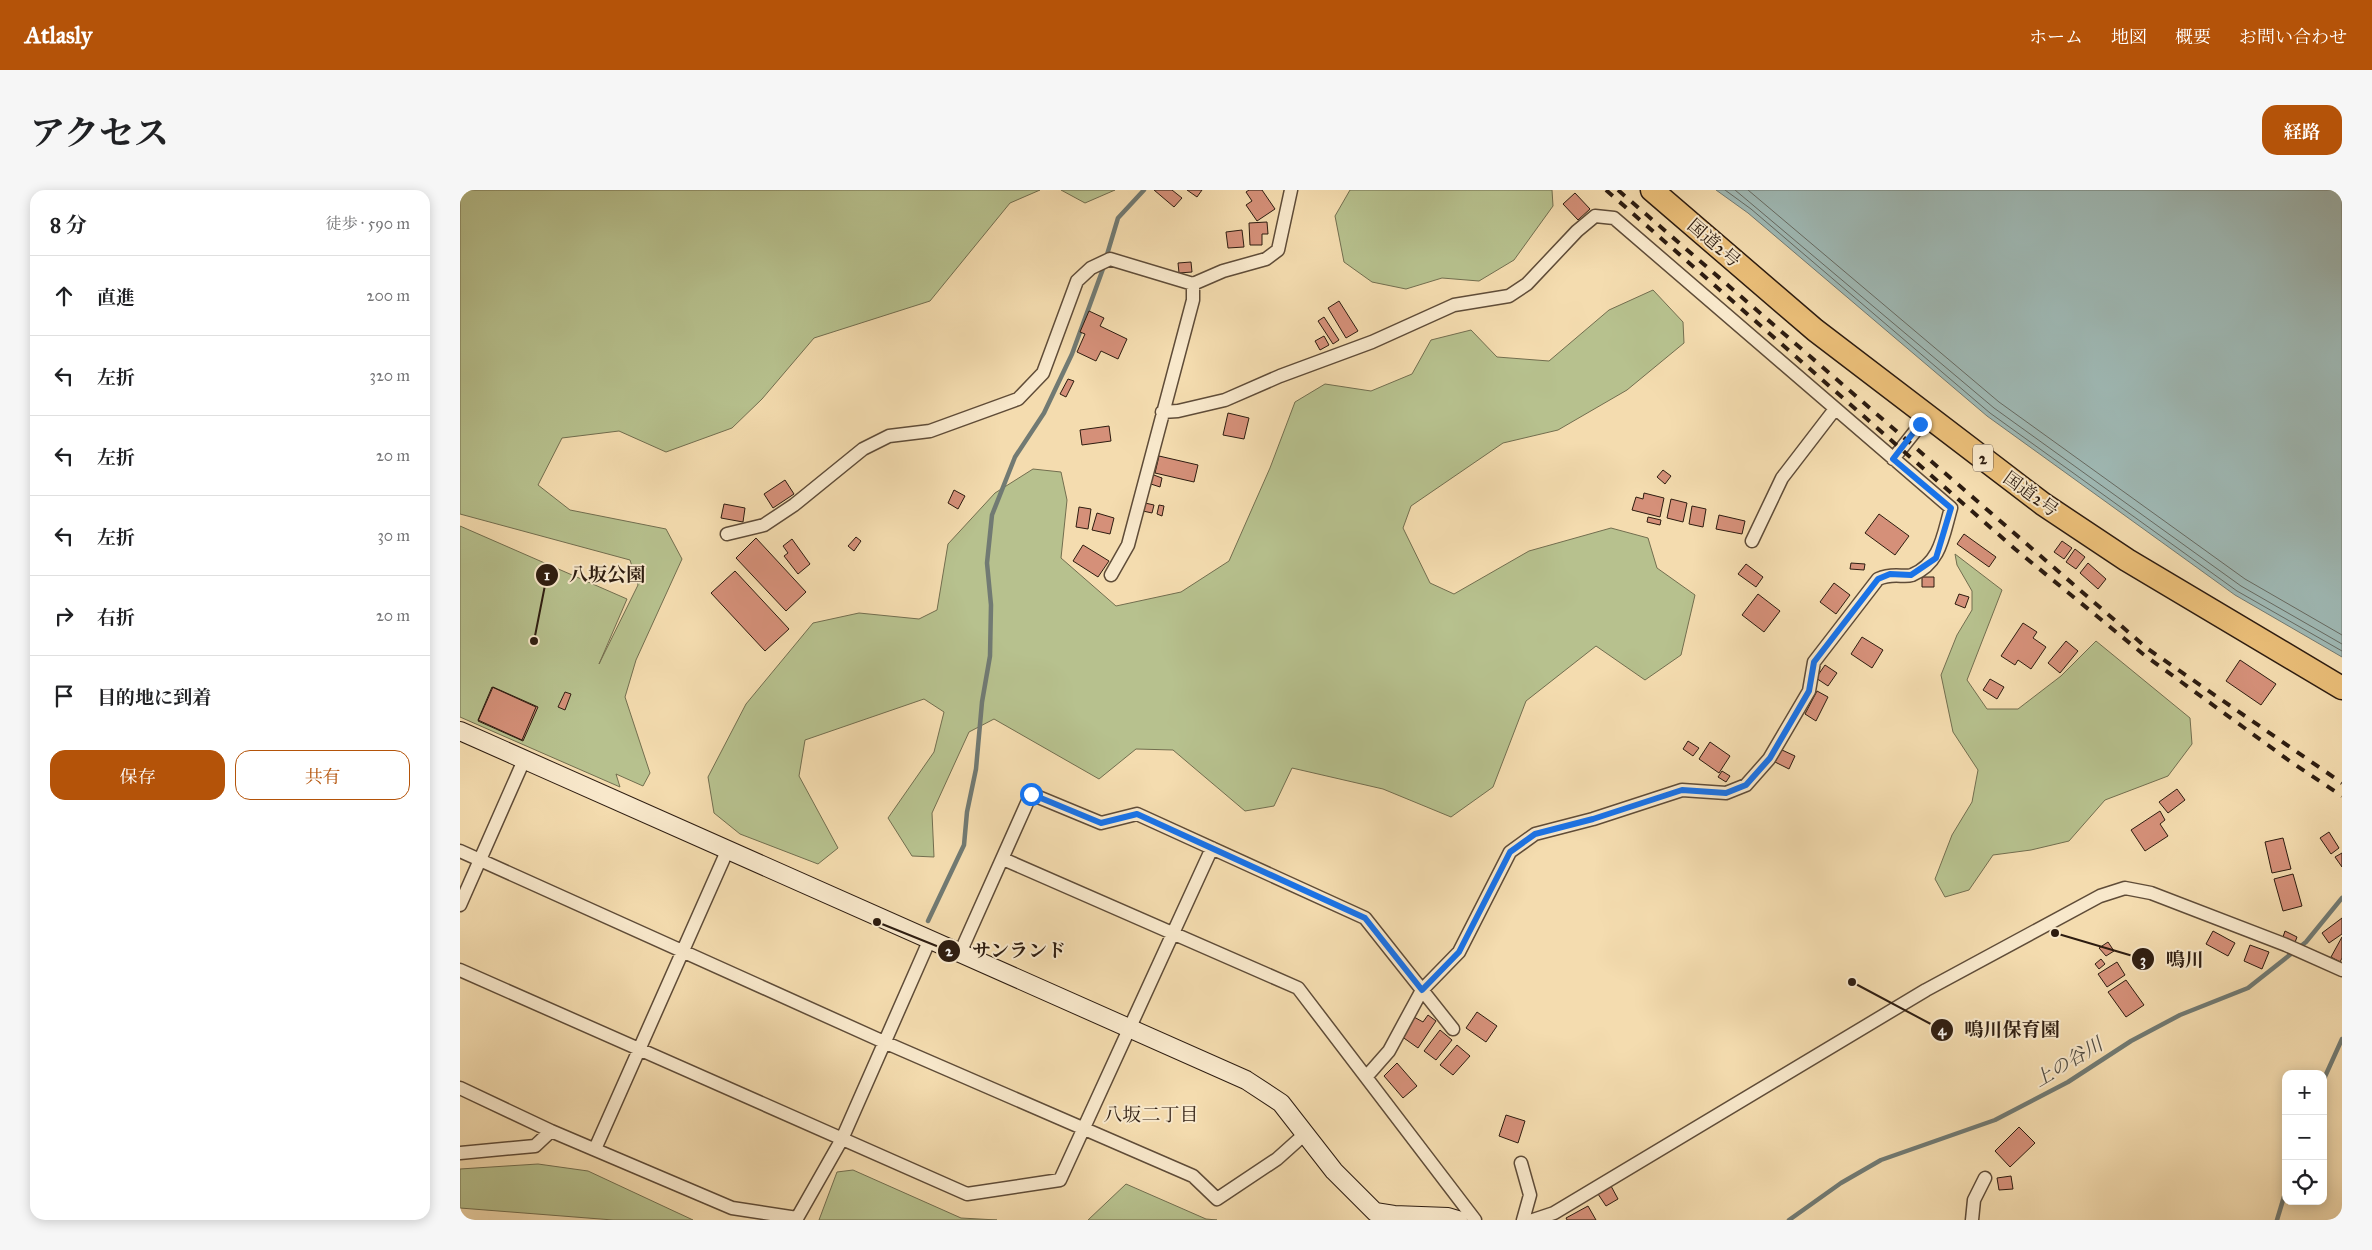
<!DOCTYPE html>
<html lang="ja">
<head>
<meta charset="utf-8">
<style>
  :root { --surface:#fff; --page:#f6f6f6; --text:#202124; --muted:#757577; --line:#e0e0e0; --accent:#b45309 }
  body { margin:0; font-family:"IM FELL Great Primer","Noto Serif JP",serif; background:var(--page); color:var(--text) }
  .controls { position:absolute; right:15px; bottom:15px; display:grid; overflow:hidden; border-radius:10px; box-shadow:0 2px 12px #0003 }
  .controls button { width:45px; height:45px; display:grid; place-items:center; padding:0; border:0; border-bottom:1px solid var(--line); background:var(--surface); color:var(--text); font:25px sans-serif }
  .stop { position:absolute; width:15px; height:15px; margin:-11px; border:4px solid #1a73e8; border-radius:50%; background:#fff }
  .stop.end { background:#1a73e8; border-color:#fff; box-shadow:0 1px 5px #0008 }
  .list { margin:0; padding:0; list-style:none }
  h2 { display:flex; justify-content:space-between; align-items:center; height:65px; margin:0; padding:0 20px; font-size:21px }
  h2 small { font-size:16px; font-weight:400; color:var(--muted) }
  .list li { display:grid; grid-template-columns:32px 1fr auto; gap:15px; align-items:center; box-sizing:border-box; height:80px; padding:0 20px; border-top:1px solid var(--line) }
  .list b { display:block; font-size:19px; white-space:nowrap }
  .list em { font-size:16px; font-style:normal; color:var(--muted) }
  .actions { display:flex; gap:10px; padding:15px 20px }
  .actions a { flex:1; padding:11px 0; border:1px solid var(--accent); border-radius:15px; text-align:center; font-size:18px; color:var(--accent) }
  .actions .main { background:var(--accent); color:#fff }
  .icon { flex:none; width:28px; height:28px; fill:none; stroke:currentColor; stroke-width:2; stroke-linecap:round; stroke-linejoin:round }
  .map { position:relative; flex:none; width:1882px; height:1030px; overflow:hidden; border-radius:15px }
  header { display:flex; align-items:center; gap:30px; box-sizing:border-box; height:70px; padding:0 25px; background:var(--accent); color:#fff }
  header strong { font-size:24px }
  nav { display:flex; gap:28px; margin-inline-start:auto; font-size:18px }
  .intro { display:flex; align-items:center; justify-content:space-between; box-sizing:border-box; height:120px; padding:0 30px }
  h1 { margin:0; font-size:35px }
  .button { padding:12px 22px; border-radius:15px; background:var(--accent); color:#fff; font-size:18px; font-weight:700 }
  main { display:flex; gap:30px; padding:0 30px }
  aside { flex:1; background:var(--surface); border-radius:15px; box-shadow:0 2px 12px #0003 }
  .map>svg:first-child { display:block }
  .green { fill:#b7c18e; stroke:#726e4f }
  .water { fill:#9fb9b5; stroke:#717a73 }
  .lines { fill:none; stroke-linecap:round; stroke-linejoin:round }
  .shore { stroke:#666a62; stroke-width:1 }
  .stream { stroke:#717a73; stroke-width:4.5 }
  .building { fill:#d59079; stroke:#2d1c10 }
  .street-casing { stroke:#5f4c38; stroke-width:15 }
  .secondary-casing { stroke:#2d1c10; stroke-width:20 }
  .highway-casing { stroke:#2d1c10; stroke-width:25 }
  .street { stroke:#f8e8cb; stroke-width:12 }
  .secondary { stroke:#f8e8cb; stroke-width:18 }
  .highway { stroke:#eabe78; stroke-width:22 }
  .rail { stroke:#2d1c10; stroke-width:4; stroke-dasharray:9 9; stroke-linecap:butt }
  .route { stroke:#1a73e8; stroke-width:6 }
  .labels { text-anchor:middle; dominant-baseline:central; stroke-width:4; stroke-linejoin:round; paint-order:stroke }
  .shield { fill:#f8e8cb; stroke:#6a5948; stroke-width:1 }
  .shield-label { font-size:16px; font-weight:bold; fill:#2d1c10 }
  .street-label { font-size:18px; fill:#2d1c10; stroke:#f8e8cb }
  .water-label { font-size:19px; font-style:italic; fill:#4f4b42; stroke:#f8e8cb }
  .neighbourhood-label { font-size:19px; fill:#2d1c10; stroke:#f8e8cb }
  .leader { fill:none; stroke:#2d1c10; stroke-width:2 }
  .callout-dot { fill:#2d1c10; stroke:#f8e8cb; stroke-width:2 }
  .mark-label { font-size:15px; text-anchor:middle; font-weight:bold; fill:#fff }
  .callout-label { font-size:19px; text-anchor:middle; font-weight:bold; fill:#2d1c10; stroke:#f8e8cb; stroke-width:4; stroke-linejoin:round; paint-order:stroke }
</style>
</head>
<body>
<header>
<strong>Atlasly</strong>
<nav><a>ホーム</a><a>地図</a><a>概要</a><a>お問い合わせ</a></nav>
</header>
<div class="intro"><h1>アクセス</h1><a class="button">経路</a></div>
<main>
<aside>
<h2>8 分<small>徒歩 · 590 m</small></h2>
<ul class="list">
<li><svg class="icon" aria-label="ahead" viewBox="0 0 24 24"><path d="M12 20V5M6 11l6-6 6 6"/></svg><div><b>直進</b></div><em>200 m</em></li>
<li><svg class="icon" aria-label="left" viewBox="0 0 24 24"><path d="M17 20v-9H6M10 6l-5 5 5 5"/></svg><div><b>左折</b></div><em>320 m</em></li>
<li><svg class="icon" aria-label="left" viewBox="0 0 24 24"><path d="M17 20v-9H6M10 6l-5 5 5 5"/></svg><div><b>左折</b></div><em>20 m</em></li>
<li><svg class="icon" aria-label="left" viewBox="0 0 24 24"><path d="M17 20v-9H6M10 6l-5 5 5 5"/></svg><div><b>左折</b></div><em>30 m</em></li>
<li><svg class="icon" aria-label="right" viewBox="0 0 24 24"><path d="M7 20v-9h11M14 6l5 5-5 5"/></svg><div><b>右折</b></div><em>20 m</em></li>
<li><svg class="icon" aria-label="arrive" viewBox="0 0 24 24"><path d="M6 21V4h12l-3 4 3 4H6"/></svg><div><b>目的地に到着</b></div></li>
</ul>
<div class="actions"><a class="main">保存</a><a>共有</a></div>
</aside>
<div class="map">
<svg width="1882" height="1030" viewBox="0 0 1882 1030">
  <rect width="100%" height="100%" fill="#f4dcaf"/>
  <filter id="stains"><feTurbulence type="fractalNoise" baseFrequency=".004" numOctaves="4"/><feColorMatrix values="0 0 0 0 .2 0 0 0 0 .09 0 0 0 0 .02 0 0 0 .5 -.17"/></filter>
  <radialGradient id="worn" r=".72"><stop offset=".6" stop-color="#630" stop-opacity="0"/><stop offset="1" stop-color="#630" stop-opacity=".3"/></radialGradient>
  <path class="green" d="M 0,0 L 580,0 L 550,13 L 470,111 L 354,148 L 302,209 L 272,238 L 206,262 L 159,241 L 102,248 L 78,295 L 110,320 L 206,339 L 222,369 L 176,470 L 165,507 L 190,583 L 183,596 L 156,584 L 160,597 L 0,527 L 0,336 L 167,409 L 139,474 L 178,395 L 170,370 L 0,324 Z
    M 601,0 L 655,0 L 625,13 Z
    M 890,0 L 1092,0 L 1093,16 L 1054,70 L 1019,91 L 982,88 L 946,99 L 912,92 L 884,72 L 875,26 Z
    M 1193,100 L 1223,132 L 1224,153 L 1167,200 L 1098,240 L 1043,253 L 951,316 L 943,338 L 970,393 L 994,404 L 1069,361 L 1151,338 L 1188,348 L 1197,378 L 1235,405 L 1221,465 L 1185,490 L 1136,456 L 1066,511 L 1033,597 L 991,627 L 923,599 L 832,578 L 814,616 L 785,621 L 713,560 L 676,559 L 639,589 L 534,529 L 509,542 L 472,623 L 474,667 L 452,666 L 428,628 L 474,562 L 484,522 L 464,509 L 345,550 L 339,586 L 378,658 L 358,674 L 280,644 L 254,623 L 248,587 L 286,514 L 353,433 L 399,423 L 459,429 L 477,420 L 488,354 L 535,303 L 573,279 L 601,282 L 607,310 L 601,368 L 656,416 L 721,402 L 769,371 L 810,278 L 835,212 L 865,194 L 911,201 L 952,184 L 971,150 L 1011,140 L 1037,167 L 1089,171 L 1149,120 Z
    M 1495,364 L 1542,400 L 1507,490 L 1527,519 L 1558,519 L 1601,486 L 1636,451 L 1730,528 L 1732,554 L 1708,586 L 1645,610 L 1609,651 L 1571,660 L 1533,665 L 1509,700 L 1485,707 L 1475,689 L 1492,645 L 1512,612 L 1518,580 L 1493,542 L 1481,485 L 1497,445 L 1512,420 L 1512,401 L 1497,375 Z
    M 78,974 L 128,981 L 233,1030 L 153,1030 L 0,1018 L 0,979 Z
    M 393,980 L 501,1028 L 537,1030 L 359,1030 L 377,982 Z
    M 666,994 L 746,1029 L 757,1030 L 628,1030 Z"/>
  <path class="water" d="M 1256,0 L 1882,0 L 1882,467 L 1775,405 L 1527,226 L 1288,23 Z"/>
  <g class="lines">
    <path class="shore" d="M 1265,0 L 1291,19 L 1530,223 L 1777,401 L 1882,461
      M 1275,0 L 1534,218 L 1781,396 L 1882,454
      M 1288,0 L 1539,212 L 1785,389 L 1882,445"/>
    <path class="stream" d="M 646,68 L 658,28 L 684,0
      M 468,731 L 504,655 L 507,622 L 516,579 L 522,512 L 530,466 L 531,415 L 527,373 L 532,325 L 555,267 L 584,223 L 612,164 L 644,76
      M 1863,891 L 1882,849
      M 1329,1030 L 1381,993 L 1421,970 L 1535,930 L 1608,892 L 1671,851 L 1720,825 L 1788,798 L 1846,752 L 1882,708
      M 1817,1030 L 1826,1000"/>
  </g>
  <path class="building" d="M 694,0 L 712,0 L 722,8 L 714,17 Z
    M 727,0 L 742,0 L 737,7 Z
    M 789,0 L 802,0 L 815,19 L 797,31 L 786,15 L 792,11 L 786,2 Z
    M 1115,3 L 1130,19 L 1118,30 L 1103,14 Z
    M 807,32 L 808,44 L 802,44 L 802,55 L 790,55 L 789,33 Z
    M 782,40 L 784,57 L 768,58 L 766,42 Z
    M 731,72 L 732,82 L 719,83 L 718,73 Z
    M 879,111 L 898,141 L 886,148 L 868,118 Z
    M 629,121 L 644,128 L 640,136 L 667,149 L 658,169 L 641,161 L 636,171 L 617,162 L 625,144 L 620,142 Z
    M 864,127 L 879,150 L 873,154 L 858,131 Z
    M 864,146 L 869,155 L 860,160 L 855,151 Z
    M 608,189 L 614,191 L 606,207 L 600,204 Z
    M 768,223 L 789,228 L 784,249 L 763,245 Z
    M 649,236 L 651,251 L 622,255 L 620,240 Z
    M 699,266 L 738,275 L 734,292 L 695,283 Z
    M 1203,280 L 1211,286 L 1205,294 L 1197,287 Z
    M 691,284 L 702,288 L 700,297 L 688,293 Z
    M 325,290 L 334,304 L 313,318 L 304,304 Z
    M 494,300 L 505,306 L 498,319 L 488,313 Z
    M 1184,303 L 1204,308 L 1200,327 L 1172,320 L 1176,307 L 1183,309 Z
    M 1211,309 L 1227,313 L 1223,332 L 1207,328 Z
    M 685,313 L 694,315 L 692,323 L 683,321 Z
    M 264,314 L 285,318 L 283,332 L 261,328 Z
    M 699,315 L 704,316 L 702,326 L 697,324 Z
    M 1232,316 L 1246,319 L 1243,337 L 1229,334 Z
    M 619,317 L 631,319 L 628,339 L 616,337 Z
    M 637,323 L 654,328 L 650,344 L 632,340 Z
    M 1419,324 L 1449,346 L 1435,365 L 1405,343 Z
    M 1259,325 L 1285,331 L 1282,344 L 1256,339 Z
    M 1188,327 L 1201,330 L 1200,335 L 1187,332 Z
    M 1504,344 L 1536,367 L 1529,377 L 1497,354 Z
    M 396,347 L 401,351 L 394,361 L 388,356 Z
    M 296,348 L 346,402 L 326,421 L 276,368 Z
    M 332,349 L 350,374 L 338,384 L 324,366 L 328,363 L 323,356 Z
    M 1602,351 L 1612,358 L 1604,369 L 1594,362 Z
    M 623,355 L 649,371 L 638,387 L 613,371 Z
    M 1615,359 L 1625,367 L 1616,379 L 1606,372 Z
    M 1391,373 L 1405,374 L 1404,380 L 1390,379 Z
    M 1628,373 L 1646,389 L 1638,399 L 1620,383 Z
    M 1286,374 L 1303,387 L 1296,397 L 1278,384 Z
    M 275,381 L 329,439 L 305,461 L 251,403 Z
    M 1462,387 L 1474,387 L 1474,397 L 1462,397 Z
    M 1374,393 L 1390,405 L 1376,424 L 1360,412 Z
    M 1298,404 L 1320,421 L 1304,442 L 1282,425 Z
    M 1499,404 L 1509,407 L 1505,418 L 1495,414 Z
    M 1563,433 L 1577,442 L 1573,448 L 1586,457 L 1571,479 L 1558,470 L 1555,475 L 1541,466 Z
    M 1402,447 L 1423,460 L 1412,478 L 1391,464 Z
    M 1606,451 L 1618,461 L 1600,483 L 1588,473 Z
    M 1780,470 L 1816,494 L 1801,515 L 1766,491 Z
    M 1365,475 L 1377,483 L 1368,496 L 1356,488 Z
    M 1530,489 L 1544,497 L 1537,509 L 1523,500 Z
    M 32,497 L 76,517 L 62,550 L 18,530 Z
    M 33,497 L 78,517 L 63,551 L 18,531 Z
    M 1357,501 L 1368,507 L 1356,531 L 1345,524 Z
    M 105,502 L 111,504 L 105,520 L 98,517 Z
    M 1228,551 L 1239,558 L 1233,566 L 1223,559 Z
    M 1250,552 L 1270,566 L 1259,583 L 1239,569 Z
    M 1322,560 L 1335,566 L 1329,579 L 1315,572 Z
    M 1262,581 L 1270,586 L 1266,592 L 1258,587 Z
    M 1717,599 L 1725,610 L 1708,623 L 1699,612 Z
    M 1700,621 L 1705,630 L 1700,634 L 1708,646 L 1685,661 L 1671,640 Z
    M 1869,642 L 1879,658 L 1871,664 L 1860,648 Z
    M 1823,648 L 1831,679 L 1812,683 L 1805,652 Z
    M 1882,663 L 1882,677 L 1875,667 Z
    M 1833,684 L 1842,716 L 1823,721 L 1814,689 Z
    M 1882,728 L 1882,744 L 1869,753 L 1862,743 Z
    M 1753,741 L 1775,753 L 1768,766 L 1746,754 Z
    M 1825,741 L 1837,747 L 1834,755 L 1822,750 Z
    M 1882,747 L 1882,768 L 1880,772 L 1871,767 Z
    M 1648,752 L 1654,761 L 1646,766 L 1639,758 Z
    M 1790,755 L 1809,762 L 1802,779 L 1784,771 Z
    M 1641,769 L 1645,774 L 1639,779 L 1635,774 Z
    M 1657,772 L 1665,785 L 1647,797 L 1638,784 Z
    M 1666,790 L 1684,815 L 1666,827 L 1648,802 Z
    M 1017,822 L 1037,836 L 1026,852 L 1006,838 Z
    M 968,825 L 976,831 L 958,858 L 941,846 L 954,827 L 963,832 Z
    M 980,840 L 992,850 L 976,870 L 964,861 Z
    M 997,855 L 1010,866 L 993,885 L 980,875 Z
    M 937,873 L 957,896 L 943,908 L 924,886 Z
    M 1046,925 L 1065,931 L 1058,953 L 1039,946 Z
    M 1559,937 L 1575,953 L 1550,977 L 1535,961 Z
    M 1551,986 L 1553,999 L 1539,1000 L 1537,988 Z
    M 1151,996 L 1158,1009 L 1146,1016 L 1138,1004 Z
    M 1128,1016 L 1136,1030 L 1107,1030 L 1106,1028 Z"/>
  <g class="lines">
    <g class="street-casing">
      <path id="street" d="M 702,222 L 718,221 L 765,210 L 820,186 L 912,152 L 994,115 L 1049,106 L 1067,94 L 1117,41 L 1135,26 L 1154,28 L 1491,318 C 1483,345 1481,373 1452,385 C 1443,388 1434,382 1418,389 L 1354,472 L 1349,501 L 1309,569 L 1286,595 L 1266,603 L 1222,600 L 1133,629 L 1075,644 L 1050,662 L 999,762 L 962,800 L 929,861 L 907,886
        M 1433,269 L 1468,225
        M 267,344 L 304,335 L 334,315 L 403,259 L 429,246 L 470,241 L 558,209 L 583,183 L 617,91 L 631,78 L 650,69 L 733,94 L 763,81 L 806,69 L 818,60 L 831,0
        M 1292,351 L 1322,288 L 1375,219
        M 651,385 L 668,355 L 733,110 L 733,94
        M 0,661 L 424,852 L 733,986 L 757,1009 L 817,969 L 846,943
        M 543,669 L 838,798 L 1015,1030
        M 0,715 L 64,570
        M 500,763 L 571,604 L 641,633 L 677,624 L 905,728 L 993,839
        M 0,780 L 507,1004 L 600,990 L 752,658
        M 0,898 L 91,941 L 272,1018 L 337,1028
        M 135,959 L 268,659
        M 0,963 L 75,956 L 91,941
        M 1061,973 L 1070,1005 L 1063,1030
        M 336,1030 L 382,949 L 470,749
        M 1073,1030 L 1094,1023 L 1466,800 L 1640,706 L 1665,698 L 1691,703 L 1826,755 L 1882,780
        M 1512,1030 L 1514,1010 L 1525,988"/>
    </g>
    <g class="secondary-casing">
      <path id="secondary" d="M 0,541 L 786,890 L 821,913 L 874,981 L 915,1022 L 934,1025 L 988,1027 L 998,1030"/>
    </g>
    <g class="highway-casing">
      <path id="highway" d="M 1192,0 L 1355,140 L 1583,314 L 1667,370 L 1882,498"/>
    </g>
    <use href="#street" class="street"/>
    <use href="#secondary" class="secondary"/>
    <use href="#highway" class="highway"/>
    <path class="rail" d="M 1146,0 L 1555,359 L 1683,464 L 1831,572 L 1882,606
      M 1158,0 L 1688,459 L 1882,593"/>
  </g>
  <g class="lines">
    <path class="route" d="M 571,604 L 641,633 L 677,624 L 905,728 L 962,800 L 999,762 L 1050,662 L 1075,644 L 1133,629 L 1222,600 L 1266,603 L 1286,595 L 1310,568 L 1349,501 L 1354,472 L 1418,389 L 1430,384 L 1451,385 L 1476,368 L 1491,318 L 1433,269 L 1460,234"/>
  </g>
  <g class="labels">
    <rect class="shield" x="1513" y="254.5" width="20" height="27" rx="4"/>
    <g class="shield-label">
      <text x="1523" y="268">2</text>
    </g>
    <g class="street-label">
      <text transform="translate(1254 53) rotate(41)">国道2号</text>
      <text transform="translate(1571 304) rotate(36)">国道2号</text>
    </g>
    <g class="water-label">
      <text transform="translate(1608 872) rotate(-31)">上の谷川</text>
    </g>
    <g class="neighbourhood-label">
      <text x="691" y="924">八坂二丁目</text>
    </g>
  </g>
  <path class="leader" d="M74 451L87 385M417 732L489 761M1595 743L1683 769M1392 792L1482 840"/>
  <g class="callout-dot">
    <circle cx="74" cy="451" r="5"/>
    <circle cx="417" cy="732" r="5"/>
    <circle cx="1595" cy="743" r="5"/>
    <circle cx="1392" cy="792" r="5"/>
    <circle cx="87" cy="385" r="12"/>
    <circle cx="489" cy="761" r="12"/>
    <circle cx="1683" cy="769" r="12"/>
    <circle cx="1482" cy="840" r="12"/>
  </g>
  <g class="mark-label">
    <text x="87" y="390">1</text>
    <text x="489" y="766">2</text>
    <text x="1683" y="775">3</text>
    <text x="1482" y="845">4</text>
  </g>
  <g class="callout-label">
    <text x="147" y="391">八坂公園</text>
    <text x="559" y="767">サンランド</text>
    <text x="1725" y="776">鳴川</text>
    <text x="1552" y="846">鳴川保育園</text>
  </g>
  <rect width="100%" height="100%" filter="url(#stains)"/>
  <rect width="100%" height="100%" fill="url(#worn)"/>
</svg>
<div class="controls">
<button>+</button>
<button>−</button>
<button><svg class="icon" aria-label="locate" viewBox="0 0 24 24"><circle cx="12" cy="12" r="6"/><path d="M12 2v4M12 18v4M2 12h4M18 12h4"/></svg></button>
</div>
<div class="stop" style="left:571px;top:604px"></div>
<div class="stop end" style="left:1460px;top:234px"></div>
</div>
</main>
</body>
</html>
